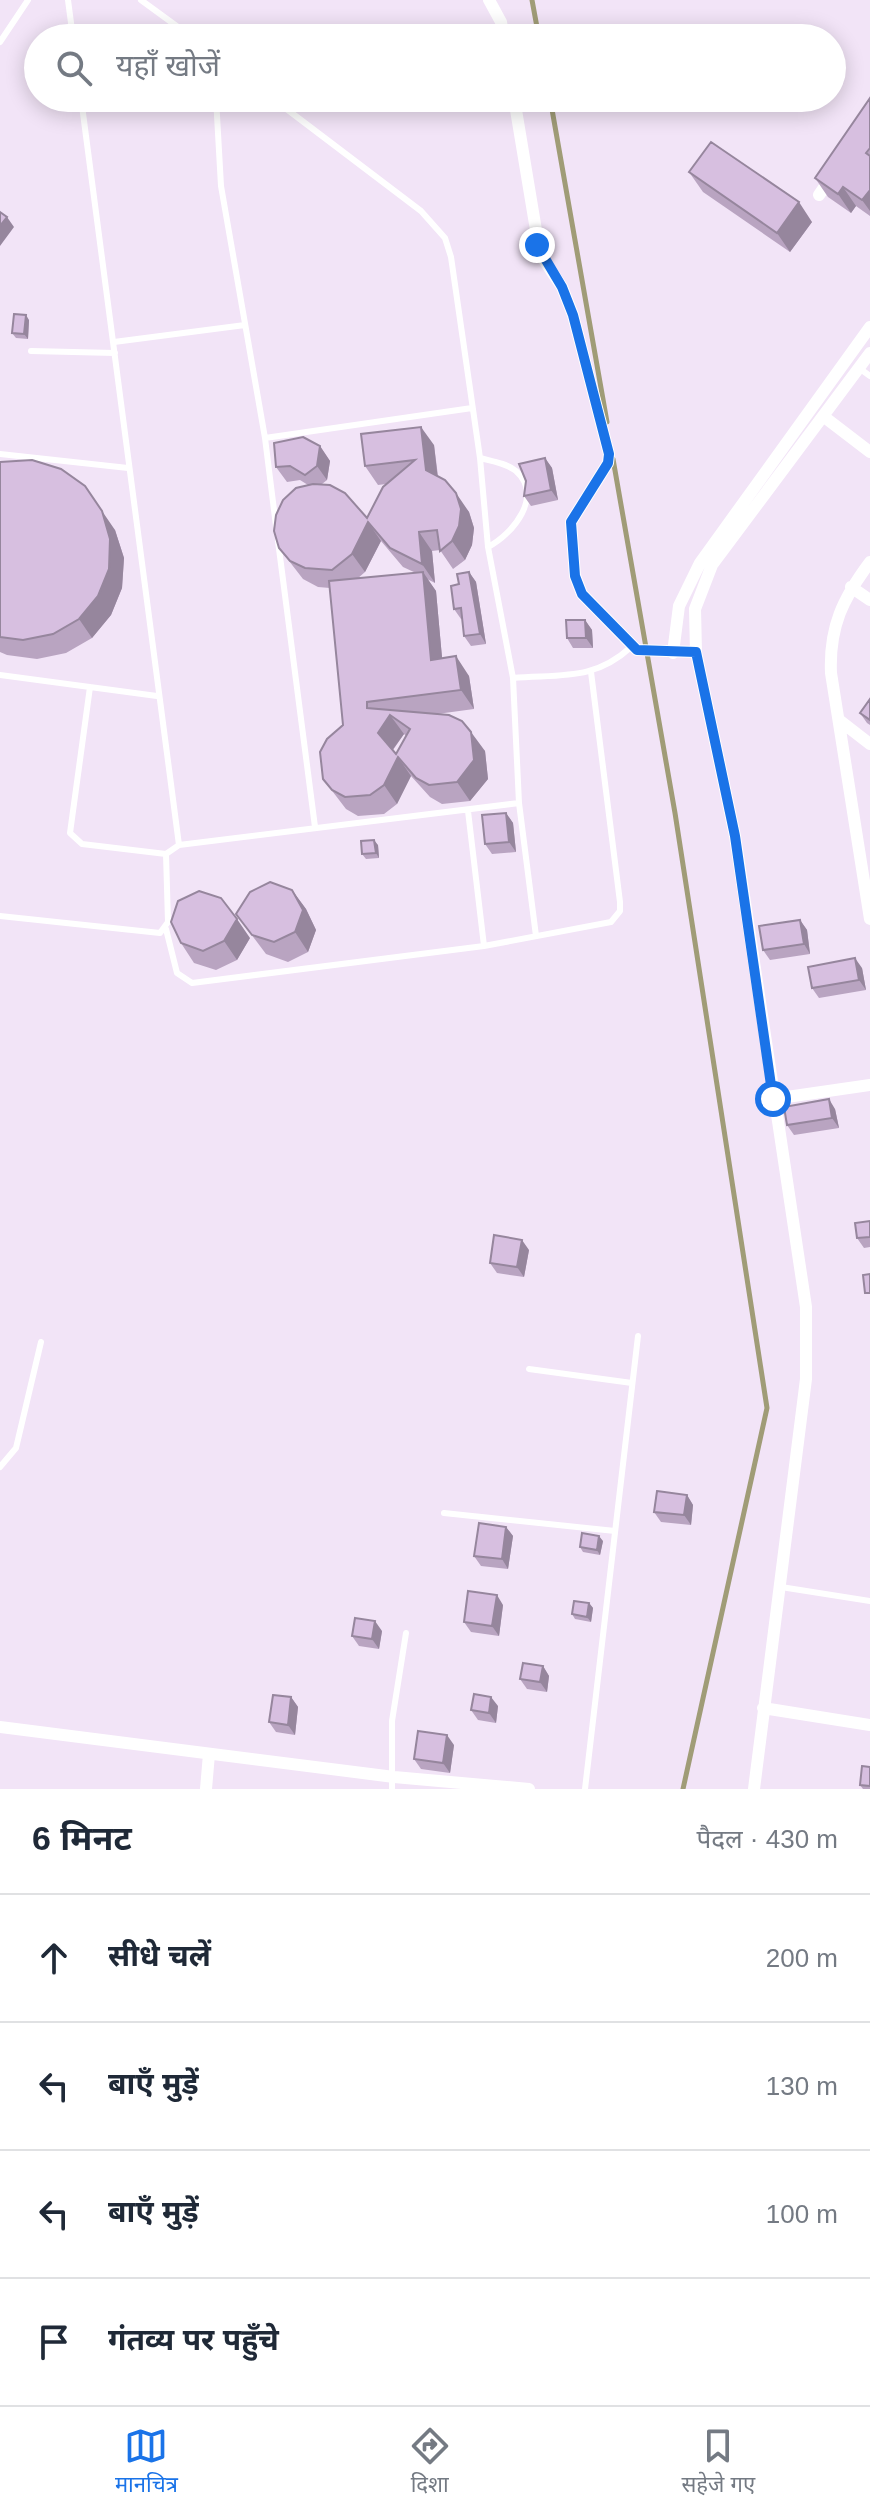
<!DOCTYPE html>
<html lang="hi">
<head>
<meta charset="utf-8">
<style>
  :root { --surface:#fff; --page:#f2f2f3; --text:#1f2937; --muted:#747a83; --line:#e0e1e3; --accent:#1a73e8 }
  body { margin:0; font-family:Helvetica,"Noto Sans Devanagari",sans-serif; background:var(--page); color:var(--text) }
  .stop { position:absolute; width:24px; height:24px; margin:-18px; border:6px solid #1a73e8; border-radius:50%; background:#fff }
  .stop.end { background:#1a73e8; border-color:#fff; box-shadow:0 2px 8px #0008 }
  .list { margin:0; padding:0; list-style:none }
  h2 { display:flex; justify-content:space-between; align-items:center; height:104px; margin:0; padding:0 32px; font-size:34px }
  h2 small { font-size:26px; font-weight:400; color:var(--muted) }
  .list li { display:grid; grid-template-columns:52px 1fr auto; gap:24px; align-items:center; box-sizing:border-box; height:128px; padding:0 32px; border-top:2px solid var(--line) }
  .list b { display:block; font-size:30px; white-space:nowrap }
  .list em { font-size:26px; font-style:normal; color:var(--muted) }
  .icon { flex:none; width:44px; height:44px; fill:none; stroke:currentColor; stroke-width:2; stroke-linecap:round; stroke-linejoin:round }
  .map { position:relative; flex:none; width:870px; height:1789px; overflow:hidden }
  .search { position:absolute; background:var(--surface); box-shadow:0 4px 20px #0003; left:24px; right:24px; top:24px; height:88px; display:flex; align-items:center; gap:20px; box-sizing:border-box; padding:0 28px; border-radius:44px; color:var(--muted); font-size:30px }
  .sheet { height:616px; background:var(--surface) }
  nav { display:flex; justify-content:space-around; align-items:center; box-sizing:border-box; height:112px; border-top:2px solid var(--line); background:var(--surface); font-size:22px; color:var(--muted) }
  nav a { display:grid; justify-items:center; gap:4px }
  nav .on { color:var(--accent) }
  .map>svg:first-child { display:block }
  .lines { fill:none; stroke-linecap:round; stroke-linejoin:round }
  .stream { stroke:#a09c77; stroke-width:5 }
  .service { stroke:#fff; stroke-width:6 }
  .minor { stroke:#fff; stroke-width:12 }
  .wall { fill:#b9a4c1; fill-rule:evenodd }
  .shaded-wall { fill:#96869d }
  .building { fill:#d7bfe0; stroke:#96869d; stroke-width:2; fill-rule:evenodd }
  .route { stroke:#1a73e8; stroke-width:10 }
</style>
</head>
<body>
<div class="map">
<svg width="870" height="1789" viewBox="0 0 870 1789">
  <rect width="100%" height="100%" fill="#f2e4f7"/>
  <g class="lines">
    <path class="stream" d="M 532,0 L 539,38
      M 550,98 L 607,422
      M 613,459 L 675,813 L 767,1408 L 683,1789"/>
    <path class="service" d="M 68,0 L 73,38
      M 141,0 L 193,38
      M 0,42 L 28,0
      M 81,98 L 179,845
      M 216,98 L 221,186 L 265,438
      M 272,98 L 421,211 L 445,238 L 451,257 L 480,458 L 488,547 L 513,678 L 519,803 L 536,936
      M 114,342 L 245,325
      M 31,351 L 115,353
      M 859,368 L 870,376
      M 0,454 L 128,468
      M 480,458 C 491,461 506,463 516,471 C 544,496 513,534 488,547
      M 276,526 L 265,438 L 472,408
      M 278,541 L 315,827
      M 0,675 L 157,696
      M 513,678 C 561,674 594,681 631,647
      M 90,687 L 70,833 L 82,844 L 166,854
      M 468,811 L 484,946
      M 0,916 L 160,933 L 168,922 L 166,854 L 179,845 L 519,803
      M 166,929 L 177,973 L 192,983 L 484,946 L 611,922 L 620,911 L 620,902 L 591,672
      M 529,1369 L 632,1383
      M 0,1467 L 16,1448 L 41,1342
      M 444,1513 L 615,1531
      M 781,1587 L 870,1601
      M 392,1789 L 392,1721 L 406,1633
      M 585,1789 L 638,1336"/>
    <path class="minor" d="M 489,0 L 501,22 L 504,38
      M 514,98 L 540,254 L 562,287 L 573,315 L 609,454 L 608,463 L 571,522 L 575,576 L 582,594 L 637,650 L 696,652
      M 819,195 L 832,176
      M 823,416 L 870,452
      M 870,562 C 843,598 829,627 831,673 L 870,919
      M 851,587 L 870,600
      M 673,653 L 679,606 L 700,563 L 870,327
      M 839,720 L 870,744
      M 773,1099 L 870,1085
      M 763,1708 L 870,1725
      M 0,1727 L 394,1777 L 529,1789
      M 206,1789 L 209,1754
      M 754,1789 L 806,1379 L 806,1307 L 735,836 L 696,652 L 695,609 L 712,565 L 870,353"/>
  </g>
  <path class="wall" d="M 870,98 L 870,216 L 856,206 L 851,213 L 828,197 L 815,178 Z
    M 689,172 L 812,222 L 790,252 L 703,192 Z
    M 29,320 L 28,339 L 16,338 L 12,333 Z
    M 434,445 L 438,476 L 469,512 L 474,528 L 472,545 L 465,560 L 453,569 L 440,550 L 432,551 L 435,583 L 427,579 L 436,591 L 442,658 L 469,676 L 474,709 L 437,714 L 485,751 L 488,779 L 470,801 L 442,804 L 430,797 L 411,776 L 397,804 L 384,814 L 358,816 L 346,809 L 323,779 L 343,725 L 330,588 L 318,587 L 303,579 L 279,548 L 308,485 L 300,480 L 287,482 L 276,467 L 320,446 L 330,461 L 327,480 L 322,484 L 367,518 L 386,484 L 378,485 L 365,466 ZM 381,541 L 403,567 L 416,573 L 357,579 L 365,572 ZM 404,734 L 406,736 L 396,754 L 393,750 Z
    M 545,458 L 552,468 L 558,500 L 531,506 L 524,496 L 526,481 Z
    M 0,462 L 115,530 L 124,558 L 122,588 L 111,615 L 92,638 L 66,653 L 37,659 L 7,655 L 0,652 Z
    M 469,572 L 476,582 L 486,644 L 471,646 L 464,636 L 463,619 L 461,619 L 454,609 L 459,584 Z
    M 585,620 L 592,630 L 593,648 L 573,648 L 567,638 Z
    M 870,699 L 870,725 L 867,723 L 860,713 Z
    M 506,813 L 513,823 L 516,852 L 492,854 L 485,844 Z
    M 378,845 L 379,858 L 366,859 L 362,854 Z
    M 292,890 L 306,909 L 316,930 L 308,952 L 288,962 L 266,954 L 236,914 Z
    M 800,920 L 807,930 L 810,954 L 770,960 L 763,950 Z
    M 250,938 L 237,960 L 216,970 L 194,963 L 181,943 Z
    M 862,968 L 866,990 L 819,998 L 812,988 Z
    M 835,1109 L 839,1128 L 794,1135 L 787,1125 Z
    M 870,1221 L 870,1247 L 864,1248 L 857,1238 Z
    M 529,1250 L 524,1277 L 497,1273 L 490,1263 Z
    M 687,1495 L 693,1505 L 691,1525 L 661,1522 L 654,1512 Z
    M 506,1527 L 513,1536 L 508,1569 L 481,1566 L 474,1556 Z
    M 603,1541 L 600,1555 L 583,1552 L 580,1547 Z
    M 589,1603 L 593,1608 L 591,1622 L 575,1619 L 572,1614 Z
    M 503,1605 L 499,1636 L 471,1632 L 464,1622 Z
    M 382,1631 L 379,1649 L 359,1646 L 352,1636 Z
    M 543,1666 L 549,1676 L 547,1692 L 527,1689 L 520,1679 Z
    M 291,1697 L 298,1707 L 295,1735 L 276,1732 L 269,1722 Z
    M 498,1706 L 496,1723 L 478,1720 L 471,1710 Z
    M 454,1745 L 450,1773 L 421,1769 L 414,1759 Z
    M 870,1767 L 870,1789 L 863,1789 L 860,1785 Z"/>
  <path class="shaded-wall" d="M 843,187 L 856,206 L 851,213 L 838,194 Z
    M 870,190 L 870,211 L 862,200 Z
    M 799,202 L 812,222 L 790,252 L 777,233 Z
    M 7,217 L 14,227 L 0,246 L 0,226 Z
    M 26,315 L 29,320 L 28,339 L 24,334 Z
    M 421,427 L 434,445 L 439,489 L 426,470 Z
    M 320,446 L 330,461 L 327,480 L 317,466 Z
    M 545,458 L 552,468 L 558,500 L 551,490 Z
    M 456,493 L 469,512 L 474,528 L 472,545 L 465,560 L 452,541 Z
    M 102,511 L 115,530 L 124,558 L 122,588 L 111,615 L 92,638 L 79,619 Z
    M 368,522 L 381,541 L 365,572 L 352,554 Z
    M 419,532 L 432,551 L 435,583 L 422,564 Z
    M 423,572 L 436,591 L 444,679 L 431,660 Z
    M 469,572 L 476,582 L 486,644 L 480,634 Z
    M 585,620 L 592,630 L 593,648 L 586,638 Z
    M 456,656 L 469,676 L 474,709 L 461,690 Z
    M 390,715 L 404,734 L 391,752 L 378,733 Z
    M 471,732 L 485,751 L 488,779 L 470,801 L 457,782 Z
    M 398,757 L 411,776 L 397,804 L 384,785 Z
    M 506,813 L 513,823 L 516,852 L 509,842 Z
    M 374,840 L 378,845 L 379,858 L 376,853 Z
    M 292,890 L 306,909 L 316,930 L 308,952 L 295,932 Z
    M 237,919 L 250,938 L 237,960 L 224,941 Z
    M 800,920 L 807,930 L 810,954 L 804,944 Z
    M 855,958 L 862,968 L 866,990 L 859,980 Z
    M 829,1099 L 835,1109 L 839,1128 L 832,1118 Z
    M 522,1240 L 529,1250 L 524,1277 L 517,1267 Z
    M 687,1495 L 693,1505 L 691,1525 L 684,1515 Z
    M 506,1527 L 513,1536 L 508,1569 L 502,1559 Z
    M 599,1536 L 603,1541 L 600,1555 L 597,1550 Z
    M 497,1595 L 503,1605 L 499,1636 L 492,1626 Z
    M 589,1603 L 593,1608 L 591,1622 L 587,1617 Z
    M 375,1621 L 382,1631 L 379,1649 L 372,1639 Z
    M 543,1666 L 549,1676 L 547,1692 L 540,1682 Z
    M 291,1697 L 298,1707 L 295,1735 L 288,1725 Z
    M 491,1697 L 498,1706 L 496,1723 L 489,1713 Z
    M 447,1735 L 454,1745 L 450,1773 L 443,1763 Z"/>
  <path class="building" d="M 870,98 L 870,148 L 866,153 L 870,156 L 870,190 L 862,200 L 843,187 L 838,194 L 815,178 Z
    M 711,142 L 799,202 L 777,233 L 689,172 Z
    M 0,212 L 7,217 L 0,226 Z
    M 14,314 L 26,315 L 24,334 L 12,333 Z
    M 421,427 L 426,470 L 445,480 L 456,493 L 461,509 L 459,526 L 452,541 L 440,551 L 437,530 L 419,532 L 422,564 L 390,548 L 368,522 L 352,554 L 332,570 L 305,568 L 290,561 L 279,548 L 274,531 L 276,515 L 283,500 L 296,488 L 313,484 L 330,485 L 345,493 L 367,518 L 383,487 L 415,460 L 365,466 L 361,434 Z
    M 303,437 L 320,446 L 317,466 L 305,475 L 290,466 L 276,467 L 274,443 Z
    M 545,458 L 551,490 L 524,496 L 526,481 L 519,464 Z
    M 32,460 L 61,469 L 85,486 L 102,511 L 110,539 L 109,569 L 98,596 L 79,619 L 53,634 L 23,640 L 0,637 L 0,462 Z
    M 423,572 L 431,660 L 456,656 L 461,690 L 367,702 L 367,708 L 449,715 L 462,721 L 471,732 L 474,760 L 457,782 L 429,785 L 416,778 L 398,757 L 384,785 L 370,795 L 345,797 L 332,790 L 323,779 L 320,752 L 327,739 L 343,725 L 329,581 ZM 390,715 L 410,729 L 396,754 L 378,733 Z
    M 469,572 L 480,634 L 464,636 L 461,608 L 454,609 L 451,586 L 459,584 L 457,574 Z
    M 566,620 L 585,620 L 586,638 L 567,638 Z
    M 870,699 L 870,720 L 860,713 Z
    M 506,813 L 509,842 L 485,844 L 482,815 Z
    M 374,840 L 376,853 L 362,854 L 361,841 Z
    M 270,882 L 292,890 L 303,910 L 295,932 L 274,942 L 252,935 L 236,914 L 250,892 Z
    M 199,891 L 221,898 L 237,919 L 224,941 L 203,951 L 181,943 L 171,922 L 178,901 Z
    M 800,920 L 804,944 L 763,950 L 759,926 Z
    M 855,958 L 859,980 L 812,988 L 808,967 Z
    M 829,1099 L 832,1118 L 787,1125 L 784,1107 Z
    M 870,1221 L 870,1237 L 857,1238 L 855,1223 Z
    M 494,1235 L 522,1240 L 517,1267 L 490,1263 Z
    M 870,1274 L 870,1293 L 865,1293 L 863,1275 Z
    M 657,1491 L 687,1495 L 684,1515 L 654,1512 Z
    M 479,1523 L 506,1527 L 502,1559 L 474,1556 Z
    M 582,1533 L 599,1536 L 597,1550 L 580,1547 Z
    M 468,1591 L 497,1595 L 492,1626 L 464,1622 Z
    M 574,1601 L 589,1603 L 587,1617 L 572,1614 Z
    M 355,1618 L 375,1621 L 372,1639 L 352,1636 Z
    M 523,1663 L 543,1666 L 540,1682 L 520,1679 Z
    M 474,1694 L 491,1697 L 489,1713 L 471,1710 Z
    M 273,1695 L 291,1697 L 288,1725 L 269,1722 Z
    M 418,1731 L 447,1735 L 443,1763 L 414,1759 Z
    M 862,1766 L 870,1767 L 870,1786 L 860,1785 Z"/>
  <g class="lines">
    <path class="route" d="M 537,245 L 562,287 L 573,315 L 609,454 L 608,463 L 571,522 L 575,576 L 582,594 L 637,650 L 696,652 L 735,836 L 773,1099"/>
  </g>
</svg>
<div class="stop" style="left:773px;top:1099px"></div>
<div class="stop end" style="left:537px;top:245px"></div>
<div class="search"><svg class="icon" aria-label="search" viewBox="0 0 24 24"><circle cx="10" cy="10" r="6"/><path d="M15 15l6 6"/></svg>यहाँ खोजें</div>
</div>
<section class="sheet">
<h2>6 मिनट<small>पैदल · 430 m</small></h2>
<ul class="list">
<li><svg class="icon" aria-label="ahead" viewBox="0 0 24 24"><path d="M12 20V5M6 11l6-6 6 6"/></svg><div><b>सीधे चलें</b></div><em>200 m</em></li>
<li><svg class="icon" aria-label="left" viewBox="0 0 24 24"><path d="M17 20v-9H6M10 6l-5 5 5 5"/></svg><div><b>बाएँ मुड़ें</b></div><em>130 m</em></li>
<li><svg class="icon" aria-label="left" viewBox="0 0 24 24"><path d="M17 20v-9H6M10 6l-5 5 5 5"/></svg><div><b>बाएँ मुड़ें</b></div><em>100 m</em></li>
<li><svg class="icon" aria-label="arrive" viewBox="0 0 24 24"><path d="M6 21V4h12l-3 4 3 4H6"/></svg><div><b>गंतव्य पर पहुँचे</b></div></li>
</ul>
</section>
<nav>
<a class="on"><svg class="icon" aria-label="map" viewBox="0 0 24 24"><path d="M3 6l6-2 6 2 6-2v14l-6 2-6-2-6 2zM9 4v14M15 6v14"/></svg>मानचित्र</a>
<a><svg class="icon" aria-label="directions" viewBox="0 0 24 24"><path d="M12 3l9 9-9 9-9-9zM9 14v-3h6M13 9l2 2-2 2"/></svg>दिशा</a>
<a><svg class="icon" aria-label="saved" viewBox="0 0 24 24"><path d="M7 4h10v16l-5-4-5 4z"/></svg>सहेजे गए</a>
</nav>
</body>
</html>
